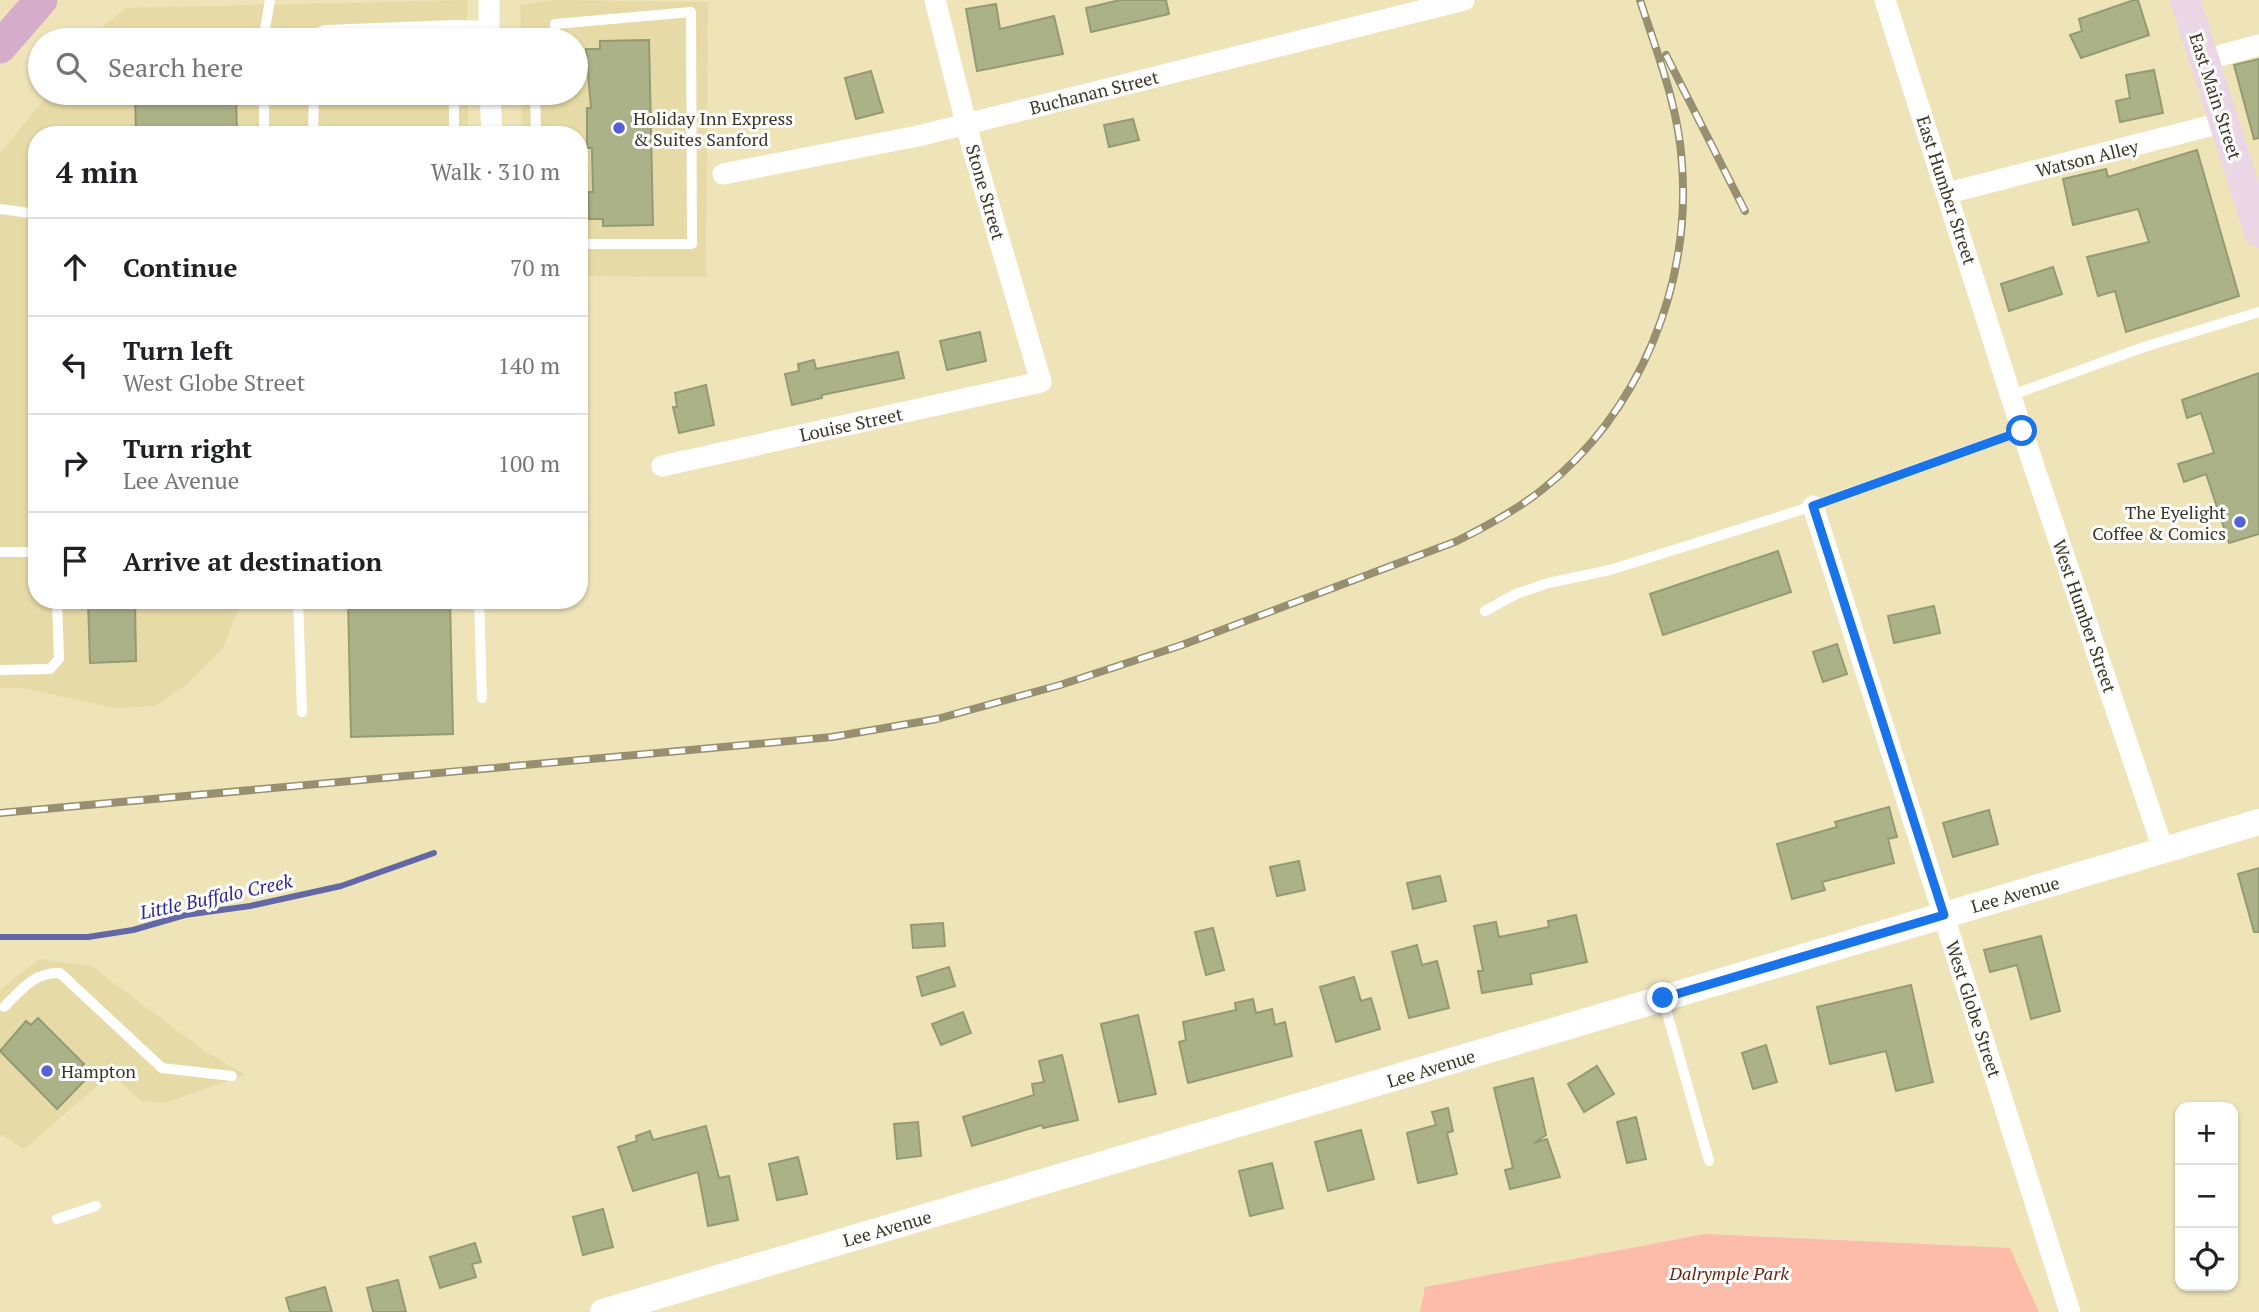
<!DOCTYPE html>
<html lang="en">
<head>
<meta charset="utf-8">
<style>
  :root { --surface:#fff; --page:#f2f2f2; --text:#202124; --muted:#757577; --line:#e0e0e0 }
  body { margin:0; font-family:"PT Serif",serif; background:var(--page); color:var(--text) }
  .controls { position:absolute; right:21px; bottom:21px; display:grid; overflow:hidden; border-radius:14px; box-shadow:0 2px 5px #0004 }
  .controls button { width:63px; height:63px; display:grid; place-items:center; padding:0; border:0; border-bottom:2px solid var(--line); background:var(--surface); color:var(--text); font:35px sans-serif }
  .stop { position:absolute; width:21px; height:21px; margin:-16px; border:5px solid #1a73e8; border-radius:50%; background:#fff }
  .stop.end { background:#1a73e8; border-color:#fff; box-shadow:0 2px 7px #0008 }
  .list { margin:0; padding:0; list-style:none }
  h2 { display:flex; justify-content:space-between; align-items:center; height:91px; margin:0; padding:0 28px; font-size:30px }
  h2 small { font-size:23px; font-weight:400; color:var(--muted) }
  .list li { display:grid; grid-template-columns:46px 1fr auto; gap:21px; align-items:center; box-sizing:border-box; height:98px; padding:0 28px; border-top:2px solid var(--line) }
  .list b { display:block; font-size:26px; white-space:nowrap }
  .list p { margin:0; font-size:23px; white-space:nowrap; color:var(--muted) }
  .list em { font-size:23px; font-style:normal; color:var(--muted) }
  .icon { flex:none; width:38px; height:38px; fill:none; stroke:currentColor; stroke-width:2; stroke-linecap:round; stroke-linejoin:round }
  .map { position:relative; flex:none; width:2259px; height:1312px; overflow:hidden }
  .search { position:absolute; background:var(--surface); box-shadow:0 2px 5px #0004; left:28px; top:28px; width:560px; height:77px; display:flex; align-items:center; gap:18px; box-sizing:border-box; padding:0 24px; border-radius:38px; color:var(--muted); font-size:26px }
  .panel { position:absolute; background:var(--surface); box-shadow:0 2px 5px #0004; left:28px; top:126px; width:560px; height:483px; border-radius:28px }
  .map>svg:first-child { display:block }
  .built { fill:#e6daa6 }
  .green { fill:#fdbcaa }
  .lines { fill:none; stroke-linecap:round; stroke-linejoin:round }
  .stream { stroke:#6168a5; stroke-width:6 }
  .building { fill:#abb288; stroke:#949b72; stroke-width:2 }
  .service { stroke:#fff; stroke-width:10 }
  .minor { stroke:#fff; stroke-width:21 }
  .tertiary { stroke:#fff; stroke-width:26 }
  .secondary { stroke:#ead6e5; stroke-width:30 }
  .primary { stroke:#d5adcb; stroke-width:33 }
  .rail-casing { stroke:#978f70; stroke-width:8 }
  .rail { stroke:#fff; stroke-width:5; stroke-dasharray:16; stroke-linecap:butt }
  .route { stroke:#1a73e8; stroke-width:9 }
  .poi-dot { fill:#5860d7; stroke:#fff; stroke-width:2.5 }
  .labels { text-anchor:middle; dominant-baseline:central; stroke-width:6; stroke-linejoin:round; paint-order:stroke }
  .street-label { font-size:18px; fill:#3b3726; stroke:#fff }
  .poi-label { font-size:18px; fill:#3b3726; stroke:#fff; text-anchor:start }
  .park-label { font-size:18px; font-style:italic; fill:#6a2511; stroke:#fff }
  .water-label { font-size:19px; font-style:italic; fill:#2d2797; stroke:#fff }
</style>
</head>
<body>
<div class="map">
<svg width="2259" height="1312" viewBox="0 0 2259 1312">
  <rect width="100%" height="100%" fill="#efe4b8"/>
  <path class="built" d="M 467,0 L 467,40 L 92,40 L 103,26 L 126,8 Z
    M 554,0 L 708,2 L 706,277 L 579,276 L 579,135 L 522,135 L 521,93 L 576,93 L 576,40 L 521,40 L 520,5 Z
    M 49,93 L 468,93 L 468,135 L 37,135 L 37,600 L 242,600 L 223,648 L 186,685 L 155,706 L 115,708 L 23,688 L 0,688 L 0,154 Z
    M 39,959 L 91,966 L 203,1050 L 245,1075 L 165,1103 L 141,1101 L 111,1074 L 24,1149 L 0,1134 L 0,990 Z"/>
  <path class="green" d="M 1705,1234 L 2010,1248 L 2039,1312 L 1420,1312 L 1425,1287 Z"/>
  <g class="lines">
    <path class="stream" d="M 0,937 L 88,937 L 133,930 L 185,915 L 250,906 L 341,886 L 434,853"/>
  </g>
  <path class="building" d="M 1120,0 L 1166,0 L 1169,14 L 1091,32 L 1086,8 Z
    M 2134,0 L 2138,0 L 2149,35 L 2081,58 L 2070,35 L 2082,31 L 2079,19 Z
    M 996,4 L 1000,29 L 1054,16 L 1063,54 L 977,71 L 966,9 Z
    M 649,40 L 653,225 L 603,226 L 603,219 L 589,219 L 588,192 L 593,192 L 592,148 L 587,148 L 587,108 L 591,108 L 586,49 L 600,49 L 600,41 Z
    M 2259,59 L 2259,138 L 2254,139 L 2234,65 Z
    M 2154,70 L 2163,113 L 2120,122 L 2116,101 L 2130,98 L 2126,75 Z
    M 871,71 L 883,112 L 856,119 L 845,78 Z
    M 135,93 L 236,93 L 237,135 L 136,135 Z
    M 1133,119 L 1139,140 L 1109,147 L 1104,125 Z
    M 2197,150 L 2239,296 L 2126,332 L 2115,291 L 2098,296 L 2087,257 L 2149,242 L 2138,209 L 2073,225 L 2063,179 L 2106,169 L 2108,177 Z
    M 2053,267 L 2062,294 L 2009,311 L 2001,284 Z
    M 980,332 L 986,361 L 947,370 L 940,341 Z
    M 898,352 L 904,378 L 822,395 L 822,398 L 792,405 L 785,374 L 799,371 L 798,364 L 814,360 L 816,369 Z
    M 2259,373 L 2259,534 L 2229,543 L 2206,474 L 2184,482 L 2178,464 L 2214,453 L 2201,413 L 2187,418 L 2182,400 Z
    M 706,385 L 714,425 L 679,433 L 673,407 L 677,407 L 675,393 Z
    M 1778,551 L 1791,592 L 1663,635 L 1650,594 Z
    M 88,600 L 135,600 L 136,661 L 90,663 Z
    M 348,600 L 450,600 L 453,734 L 351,737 Z
    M 1934,606 L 1940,633 L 1894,643 L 1888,616 Z
    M 1837,644 L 1847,674 L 1823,682 L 1813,652 Z
    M 1889,807 L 1897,837 L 1888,839 L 1894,863 L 1822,882 L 1825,890 L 1792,899 L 1777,844 L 1837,827 L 1835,822 Z
    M 1989,810 L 1998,844 L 1953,857 L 1943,823 Z
    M 1299,861 L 1305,890 L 1277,896 L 1270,867 Z
    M 2259,868 L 2259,932 L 2254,932 L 2238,874 Z
    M 1440,876 L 1446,901 L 1413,909 L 1407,883 Z
    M 1576,915 L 1587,962 L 1530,974 L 1532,984 L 1482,993 L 1478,971 L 1483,971 L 1474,926 L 1496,922 L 1499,937 L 1549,927 L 1548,921 Z
    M 943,923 L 945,946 L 913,948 L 911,925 Z
    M 1213,928 L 1224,970 L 1206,975 L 1195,932 Z
    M 2041,936 L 2060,1011 L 2031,1019 L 2017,965 L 1990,972 L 1984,950 Z
    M 1417,945 L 1422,965 L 1437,961 L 1449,1008 L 1409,1018 L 1392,952 Z
    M 949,967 L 955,986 L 922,996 L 917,977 Z
    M 1354,977 L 1361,1001 L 1371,998 L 1380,1029 L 1336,1042 L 1320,987 Z
    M 1911,985 L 1933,1082 L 1896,1091 L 1886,1051 L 1830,1064 L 1817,1007 Z
    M 1253,999 L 1256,1013 L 1272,1009 L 1275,1025 L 1285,1022 L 1292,1056 L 1188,1083 L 1179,1042 L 1186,1040 L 1183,1022 L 1236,1010 L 1235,1003 Z
    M 963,1012 L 971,1033 L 941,1045 L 932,1024 Z
    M 1138,1015 L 1156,1094 L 1119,1102 L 1101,1024 Z
    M 38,1018 L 84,1064 L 80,1068 L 89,1076 L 57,1109 L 0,1051 L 26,1021 L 31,1025 Z
    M 1766,1045 L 1777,1082 L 1753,1089 L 1742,1053 Z
    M 1062,1055 L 1078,1120 L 1043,1128 L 1042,1125 L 972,1146 L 963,1117 L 1034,1095 L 1032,1084 L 1044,1082 L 1039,1061 Z
    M 1597,1066 L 1614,1094 L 1584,1112 L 1568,1084 Z
    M 1533,1078 L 1546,1135 L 1534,1143 L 1547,1139 L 1560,1177 L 1510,1189 L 1505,1170 L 1513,1168 L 1494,1088 Z
    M 1448,1108 L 1453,1131 L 1447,1133 L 1457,1174 L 1418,1183 L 1407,1133 L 1436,1125 L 1432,1112 Z
    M 1636,1117 L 1646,1159 L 1627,1163 L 1617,1122 Z
    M 918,1122 L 921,1156 L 897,1159 L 894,1124 Z
    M 706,1126 L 719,1178 L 729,1176 L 738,1220 L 708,1226 L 698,1172 L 633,1191 L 618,1147 L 637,1141 L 636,1136 L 650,1131 L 653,1140 Z
    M 1361,1130 L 1374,1179 L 1328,1191 L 1315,1142 Z
    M 798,1157 L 807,1194 L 777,1200 L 769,1164 Z
    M 1272,1163 L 1283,1208 L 1250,1216 L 1239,1171 Z
    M 603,1209 L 613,1247 L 583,1255 L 573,1217 Z
    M 475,1243 L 481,1262 L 472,1264 L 476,1277 L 440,1288 L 430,1257 Z
    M 398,1280 L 406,1312 L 373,1312 L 367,1288 Z
    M 325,1287 L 332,1312 L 290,1312 L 286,1298 Z"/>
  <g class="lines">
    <path class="service" d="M 455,25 L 489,26
      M 263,40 L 270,0
      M 314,40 L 319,32 L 326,30 L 455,25 L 454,40
      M 555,40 L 555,24 L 691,12 L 692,244 L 579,244
      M 264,93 L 264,135
      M 535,93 L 536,135
      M 313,135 L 314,93
      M 454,135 L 454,93
      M 0,209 L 37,214
      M 2012,395 L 2144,347 L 2259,312
      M 0,552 L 37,552
      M 298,600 L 302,712
      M 479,600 L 482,698
      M 1485,611 L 1516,594 L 1548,583 L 1610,570 L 1813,506 L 2022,431
      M 0,670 L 50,669 L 59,659 L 57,600
      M 1663,999 L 1709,1161
      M 4,1007 C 21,990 34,972 60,973 L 162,1068 L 232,1076
      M 57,1219 L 96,1206"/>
    <path class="minor" d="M 1885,0 L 2022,431 L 2164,852
      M 489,40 L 489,0
      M 2204,60 L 2259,45
      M 490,93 L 492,135
      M 723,174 L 918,136 L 1464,0
      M 1948,193 L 2225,122
      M 662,466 L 1041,382 L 972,147 L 935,0
      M 1813,506 L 2070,1312"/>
    <path class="tertiary" d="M 603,1312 L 2259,822"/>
    <path class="secondary" d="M 2185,0 L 2259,232"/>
    <path class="primary" d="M 0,47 L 41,0"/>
    <g class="rail-casing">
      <path id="rail" d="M 1666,55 L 1745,211
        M 0,813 L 832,737 L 937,719 L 1060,685 L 1182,645 L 1457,541 C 1487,526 1517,510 1543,489 C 1640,412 1691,286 1682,164 C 1679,108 1657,53 1640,0"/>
    </g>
    <use href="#rail" class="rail"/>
  </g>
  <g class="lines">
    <path class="route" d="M 1663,998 L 1944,915 L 1813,506 L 2022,431"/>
  </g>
  <g class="poi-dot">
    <circle cx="619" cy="128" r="7"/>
    <circle cx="2240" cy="522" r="7"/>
    <circle cx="47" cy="1071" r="7"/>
  </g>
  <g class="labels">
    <g class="street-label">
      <text transform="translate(1094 92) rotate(-14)">Buchanan Street</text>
      <text transform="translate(2216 96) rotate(72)">East Main Street</text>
      <text transform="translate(2087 158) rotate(-14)">Watson Alley</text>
      <text transform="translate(1947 190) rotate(72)">East Humber Street</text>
      <text transform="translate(986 192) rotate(74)">Stone Street</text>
      <text transform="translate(851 424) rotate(-12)">Louise Street</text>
      <text transform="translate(2085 616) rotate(71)">West Humber Street</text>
      <text transform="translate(2015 894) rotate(-16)">Lee Avenue</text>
      <text transform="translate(1974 1009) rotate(72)">West Globe Street</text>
      <text transform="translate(1431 1068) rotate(-17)">Lee Avenue</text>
      <text transform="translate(887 1228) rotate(-16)">Lee Avenue</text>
    </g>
    <g class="poi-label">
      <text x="633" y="118">Holiday Inn Express<tspan x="633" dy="21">&amp; Suites Sanford</tspan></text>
      <text x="2226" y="512" text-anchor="end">The Eyelight<tspan x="2226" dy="21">Coffee &amp; Comics</tspan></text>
      <text x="61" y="1071">Hampton</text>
    </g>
    <g class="park-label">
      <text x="1729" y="1273">Dalrymple Park</text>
    </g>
    <g class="water-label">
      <text transform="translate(216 896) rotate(-12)">Little Buffalo Creek</text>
    </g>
  </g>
</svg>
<div class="controls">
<button>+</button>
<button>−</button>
<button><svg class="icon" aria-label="locate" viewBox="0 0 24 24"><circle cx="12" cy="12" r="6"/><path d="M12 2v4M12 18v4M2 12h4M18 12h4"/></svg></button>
</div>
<div class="stop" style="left:2022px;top:431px"></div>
<div class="stop end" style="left:1663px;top:998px"></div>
<div class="search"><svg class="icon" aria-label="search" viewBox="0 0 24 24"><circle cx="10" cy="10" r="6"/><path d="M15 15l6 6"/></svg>Search here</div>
<section class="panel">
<h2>4 min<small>Walk · 310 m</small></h2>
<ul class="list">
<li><svg class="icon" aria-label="ahead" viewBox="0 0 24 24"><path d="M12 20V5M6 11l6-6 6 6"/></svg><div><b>Continue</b></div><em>70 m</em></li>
<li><svg class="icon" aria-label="left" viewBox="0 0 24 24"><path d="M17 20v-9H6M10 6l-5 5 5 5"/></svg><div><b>Turn left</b><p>West Globe Street</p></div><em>140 m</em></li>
<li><svg class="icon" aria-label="right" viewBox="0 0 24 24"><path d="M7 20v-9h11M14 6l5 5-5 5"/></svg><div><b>Turn right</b><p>Lee Avenue</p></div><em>100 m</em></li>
<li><svg class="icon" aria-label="arrive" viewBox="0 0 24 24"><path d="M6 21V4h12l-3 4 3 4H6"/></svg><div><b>Arrive at destination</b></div></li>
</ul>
</section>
</div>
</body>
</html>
